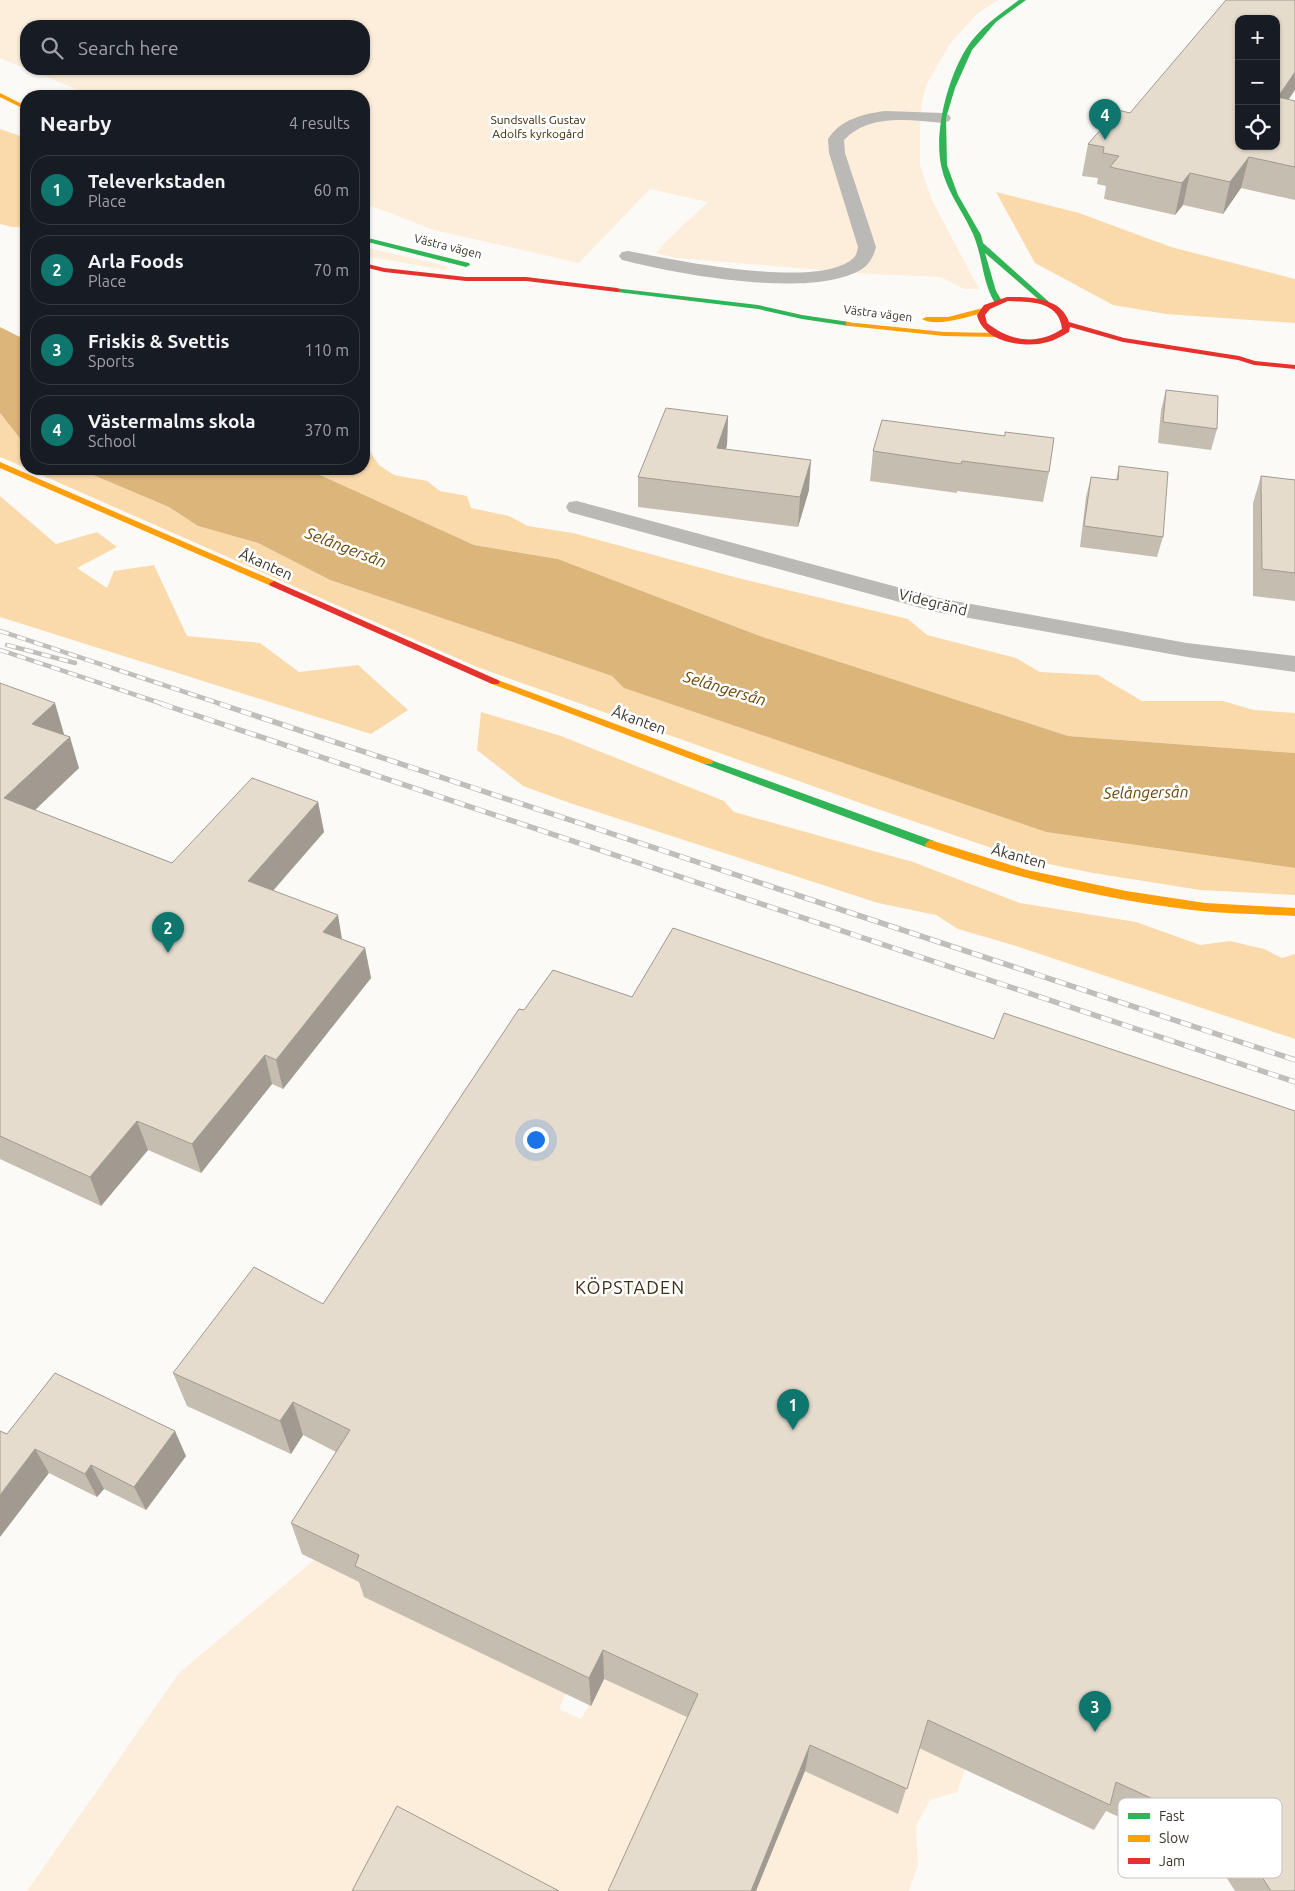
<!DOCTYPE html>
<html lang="en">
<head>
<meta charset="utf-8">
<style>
  :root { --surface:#171b24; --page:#20242c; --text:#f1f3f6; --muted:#9ea1a6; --line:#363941; --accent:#0f766e }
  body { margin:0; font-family:Ubuntu,sans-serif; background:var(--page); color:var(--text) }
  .controls { position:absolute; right:15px; top:15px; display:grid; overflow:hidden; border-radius:10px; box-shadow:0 1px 4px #0004 }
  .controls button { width:45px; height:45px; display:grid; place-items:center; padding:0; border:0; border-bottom:1px solid var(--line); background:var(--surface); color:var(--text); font:25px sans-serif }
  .you { position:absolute; left:535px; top:1139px; width:18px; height:18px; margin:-12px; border:4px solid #fff; border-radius:50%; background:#1a73e8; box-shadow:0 0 0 8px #1a73e833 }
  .badge { display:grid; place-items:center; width:32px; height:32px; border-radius:50%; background:var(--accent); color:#fff; font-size:16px; font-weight:700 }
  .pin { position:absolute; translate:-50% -41px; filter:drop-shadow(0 1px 2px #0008) }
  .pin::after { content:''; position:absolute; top:26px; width:18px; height:15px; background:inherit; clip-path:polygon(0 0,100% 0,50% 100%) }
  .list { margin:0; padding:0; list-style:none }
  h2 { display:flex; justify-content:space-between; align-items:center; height:65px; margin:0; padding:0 20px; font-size:21px }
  h2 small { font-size:16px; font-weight:400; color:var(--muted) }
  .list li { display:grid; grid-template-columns:32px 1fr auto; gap:15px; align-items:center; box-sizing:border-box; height:70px; margin:0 10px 10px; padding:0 10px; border:1px solid var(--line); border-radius:20px }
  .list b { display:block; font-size:19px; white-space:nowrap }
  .list p { margin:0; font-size:16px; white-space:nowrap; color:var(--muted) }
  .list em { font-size:16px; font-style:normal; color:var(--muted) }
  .icon { flex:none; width:28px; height:28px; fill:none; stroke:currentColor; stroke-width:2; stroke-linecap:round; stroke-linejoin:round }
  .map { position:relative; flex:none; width:1295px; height:1891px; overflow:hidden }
  .search { position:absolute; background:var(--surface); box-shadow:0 1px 4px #0004; left:20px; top:20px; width:350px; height:55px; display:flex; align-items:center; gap:12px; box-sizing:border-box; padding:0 18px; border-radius:20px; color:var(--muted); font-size:19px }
  .panel { position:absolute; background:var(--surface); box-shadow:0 1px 4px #0004; left:20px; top:90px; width:350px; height:385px; border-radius:20px }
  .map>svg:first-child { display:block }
  .green { fill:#fceeda; fill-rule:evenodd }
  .forest { fill:#fadaab }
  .water { fill:#dbb579 }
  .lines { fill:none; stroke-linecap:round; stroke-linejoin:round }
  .street { fill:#bbb9b5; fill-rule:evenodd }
  .fast { fill:#30b455; fill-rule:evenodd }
  .slow { fill:#ff9f0a; fill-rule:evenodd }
  .jam { fill:#e5322d; fill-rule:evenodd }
  .rail-far1-casing { stroke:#c0bebb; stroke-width:4.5 }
  .rail-casing { stroke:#c0bebb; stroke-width:5.5 }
  .rail-far1 { stroke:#fff; stroke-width:3; stroke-dasharray:9; stroke-linecap:butt }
  .rail { stroke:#fff; stroke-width:4; stroke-dasharray:11; stroke-linecap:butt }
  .wall { fill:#c6bdb1 }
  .shaded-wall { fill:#a19a90 }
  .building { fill:#e6dcce; stroke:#a19a90; fill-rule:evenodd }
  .labels { text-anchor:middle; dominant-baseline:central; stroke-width:5; stroke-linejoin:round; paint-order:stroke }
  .far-park-label { font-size:12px; fill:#3a2500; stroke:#fff }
  .far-street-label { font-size:12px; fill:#3b3329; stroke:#fff }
  .street-label { font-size:15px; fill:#3b3329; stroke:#fff }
  .water-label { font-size:16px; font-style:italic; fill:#694500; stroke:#fff }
  .quarter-label { font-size:18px; letter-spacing:1px; fill:#3c2d17; stroke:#fff }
  .key { fill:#fff; stroke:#c4c2bf; stroke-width:1 }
  .key-label { font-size:14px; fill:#3b3329 }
</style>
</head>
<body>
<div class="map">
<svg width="1295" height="1891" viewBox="0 0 1295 1891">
  <rect width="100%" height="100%" fill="#fcfaf7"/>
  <path class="green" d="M 0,0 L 998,0 L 977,14 L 949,45 L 927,84 L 922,101 L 920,130 L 920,165 L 932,200 L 979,289 L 964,289 L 941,277 L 872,274 L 676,258 L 656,253 L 664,243 L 708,202 L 650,189 L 579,263 L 434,230 L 364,203 L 364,96 L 93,96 L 0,58 ZM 26,26 L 364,26 L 364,69 L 26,69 Z
    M 364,247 L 446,266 L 448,268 L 445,270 L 364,256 Z
    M 314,1560 L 368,1586 L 566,1693 L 559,1709 L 581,1719 L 604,1679 L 696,1721 L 626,1891 L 27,1891 L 179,1673 Z
    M 925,1727 L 972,1749 L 957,1792 L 930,1800 L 916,1826 L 918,1865 L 909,1891 L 756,1891 L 805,1771 Z"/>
  <path class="forest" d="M 0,129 L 26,138 L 26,227 L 12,227 L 0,224 Z
    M 996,192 L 1079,213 L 1171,247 L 1295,279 L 1295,323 L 1166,314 L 1113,305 L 1035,263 Z
    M 0,413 L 26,446 L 26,468 L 0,457 Z
    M 364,446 L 366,446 L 379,465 L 394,475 L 427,481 L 440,491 L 467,496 L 471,508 L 509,516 L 528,526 L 573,533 L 742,579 L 908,619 L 927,635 L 1016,658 L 1040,672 L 1098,675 L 1142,701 L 1223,701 L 1254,710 L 1295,713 L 1295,753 L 1068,736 L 760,636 L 558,559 L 474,545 L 307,469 L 364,469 Z
    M 28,469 L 79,469 L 169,507 L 198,526 L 258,543 L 330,580 L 612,676 L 625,688 L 1046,832 L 1295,868 L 1295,895 L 1200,890 L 1093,873 L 1024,859 L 866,805 L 477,667 Z
    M 0,496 L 56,544 L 97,532 L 117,547 L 77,568 L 107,588 L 114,571 L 154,565 L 187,636 L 260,643 L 299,672 L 358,665 L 408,710 L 371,734 L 0,617 Z
    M 481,712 L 561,736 L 724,801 L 734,812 L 913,862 L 1020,903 L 1136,922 L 1200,945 L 1230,941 L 1264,949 L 1282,958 L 1295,954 L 1295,1039 L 1016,946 L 958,929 L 936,915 L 878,903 L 570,803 L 523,786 L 477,750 Z"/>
  <path class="water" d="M 0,327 L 26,340 L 26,446 L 0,413 Z
    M 79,469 L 307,469 L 474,545 L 558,559 L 760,636 L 1068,736 L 1295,753 L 1295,868 L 1046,832 L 624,688 L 612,676 L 330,580 L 258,543 L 198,526 L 169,507 Z"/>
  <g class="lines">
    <path class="street" d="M 885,111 L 943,113 L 949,115 L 951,118 L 949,121 L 943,123 C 909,120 870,113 844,140 L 845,153 L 876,247 C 874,255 870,264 862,269 C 813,300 677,274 622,260 L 619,256 L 622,252 L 628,251 C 674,260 814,289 851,260 C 856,257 857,252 858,247 L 829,153 L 828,139 C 841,119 863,114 885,111 Z
      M 577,501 L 938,598 L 1187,643 L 1295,656 L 1295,672 L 1187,657 L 936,612 L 569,512 L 566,507 L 569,502 Z"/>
    <path class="fast" d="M 1019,0 L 1026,0 L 996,22 L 972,50 L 955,88 L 946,118 L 947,165 L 958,195 L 981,235 L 983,243 L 1048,301 L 1049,303 L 1045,305 L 985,253 L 996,291 L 1002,301 L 995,303 C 982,282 983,257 973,234 C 963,211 946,191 941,165 C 934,131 948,78 966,49 C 979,28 1000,14 1019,0 Z
      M 364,237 L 469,263 L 470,265 L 466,267 L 364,241 Z
      M 614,288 L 758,305 L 802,315 L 849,322 L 853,324 L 849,326 L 802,319 L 758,309 L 617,292 L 613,290 Z
      M 708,759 L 934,841 L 935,844 L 930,848 L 926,847 L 704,764 L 703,762 Z"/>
    <path class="slow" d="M 0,93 L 26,106 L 26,110 L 0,97 Z
      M 983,308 L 987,310 L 986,312 C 970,316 936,328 922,319 L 926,317 L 948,317 Z
      M 846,322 L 944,332 L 997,333 L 1001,335 L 997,337 L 944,336 L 849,326 L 846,326 Z
      M 0,462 L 277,582 L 279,584 L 277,586 L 271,586 L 0,468 Z
      M 495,679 L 712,760 L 713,762 L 712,764 L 704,764 L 492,684 L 490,682 Z
      M 930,840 L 1027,870 L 1126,891 L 1205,903 L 1295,908 L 1295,916 C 1261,914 1226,914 1192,910 C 1102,899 1012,877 926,847 L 925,844 Z"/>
    <path class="jam" d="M 364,263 L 384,268 L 466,277 L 526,277 L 617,288 L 621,290 L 617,292 L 526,281 L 466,281 L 384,272 L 364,267 Z
      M 1007,297 C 1029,297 1061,297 1069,322 L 1124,338 L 1239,356 L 1255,361 L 1295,365 L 1295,369 L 1254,365 L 1238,360 L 1123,342 L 1070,327 L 1069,332 C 1062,336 1055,340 1048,342 C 1024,349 983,342 977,315 L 984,305 ZM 1008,301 C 1031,302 1059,301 1062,329 C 1036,346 1010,341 987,323 L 985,315 L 990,309 Z
      M 274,581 L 498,680 L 500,682 L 498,684 L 492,684 L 271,586 L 269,584 Z"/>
    <g class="rail-far1-casing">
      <path id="rail-far1" d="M 0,631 L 224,705
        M 7,645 L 75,663
        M 0,650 L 166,705"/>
    </g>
    <g class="rail-casing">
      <path id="rail" d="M 162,704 L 1295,1082
        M 220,704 L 1295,1060"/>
    </g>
    <use href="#rail-far1" class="rail-far1"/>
    <use href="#rail" class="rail"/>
  </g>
  <path class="wall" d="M 1289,100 L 1295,101 L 1295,200 L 1241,188 L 1223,214 L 1183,205 L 1175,215 L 1104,199 L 1106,186 L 1097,184 L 1098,178 L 1082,176 L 1088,144 L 1130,113 Z
    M 1166,390 L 1217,429 L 1211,450 L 1158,443 L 1161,410 Z
    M 728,416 L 727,445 L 726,449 L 809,490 L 798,527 L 638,507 L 638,477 Z
    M 882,420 L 1049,472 L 1043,502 L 957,491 L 957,493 L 870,481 L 873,451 Z
    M 1119,466 L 1163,537 L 1157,557 L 1080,547 L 1086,497 L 1091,477 L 1116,480 Z
    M 1261,476 L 1295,480 L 1295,601 L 1253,596 L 1253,503 Z
    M 0,683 L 64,734 L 63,735 L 79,768 L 35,810 L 172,863 L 318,802 L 324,832 L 273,891 L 342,939 L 365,948 L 371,978 L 283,1089 L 272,1084 L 201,1173 L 148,1150 L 101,1206 L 0,1159 Z
    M 519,1009 L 1295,1891 L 1235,1891 L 1216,1861 L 1106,1811 L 1094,1830 L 919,1748 L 898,1814 L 604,1679 L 591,1706 L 364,1597 L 359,1582 L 302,1554 L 291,1523 L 336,1452 L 303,1435 L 291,1454 L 187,1406 L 173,1373 L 323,1304 Z
    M 7,1434 L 186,1456 L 146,1510 L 104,1489 L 97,1497 L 49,1473 Z"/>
  <path class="shaded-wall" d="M 1295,72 L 1295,90 L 1276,118 L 1278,97 Z
    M 1249,157 L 1241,188 L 1223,214 L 1230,182 Z
    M 1190,173 L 1183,205 L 1175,215 L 1182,183 Z
    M 728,416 L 727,445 L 716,478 L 717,448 Z
    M 811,460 L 809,490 L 798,527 L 800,497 Z
    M 55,703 L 64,734 L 42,754 L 32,724 Z
    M 70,737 L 79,768 L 15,829 L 4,798 Z
    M 318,802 L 324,832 L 255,911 L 248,881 Z
    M 338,915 L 343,945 L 323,932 Z
    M 365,948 L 371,978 L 283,1089 L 276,1060 Z
    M 265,1055 L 272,1084 L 201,1173 L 192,1144 Z
    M 137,1121 L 148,1150 L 101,1206 L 90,1177 Z
    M 293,1402 L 303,1435 L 291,1454 L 280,1421 Z
    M 175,1431 L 186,1456 L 146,1510 L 134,1487 Z
    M 35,1449 L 49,1473 L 0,1537 L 0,1495 Z
    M 91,1465 L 104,1489 L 97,1497 L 85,1474 Z
    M 603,1650 L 604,1679 L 591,1706 L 589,1678 Z
    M 810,1745 L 805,1771 L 756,1891 L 751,1891 Z"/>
  <path class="building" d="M 1226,0 L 1295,0 L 1295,72 L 1278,97 L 1295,101 L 1295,167 L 1249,157 L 1230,182 L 1190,173 L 1182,183 L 1110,167 L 1119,156 L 1103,153 L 1104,147 L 1088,144 L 1118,110 L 1130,113 ZM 1239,19 L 1276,19 L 1276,146 L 1239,146 Z
    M 1166,390 L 1218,396 L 1217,429 L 1163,422 Z
    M 666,408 L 728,416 L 717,448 L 811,460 L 800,497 L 638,477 Z
    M 882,420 L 1005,436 L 1005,432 L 1054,438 L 1049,472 L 962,461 L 961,464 L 873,451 Z
    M 1119,466 L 1168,472 L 1163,537 L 1084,526 L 1091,477 L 1118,480 Z
    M 1261,476 L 1295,480 L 1295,573 L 1262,569 Z
    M 0,683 L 55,703 L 32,724 L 70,737 L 4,798 L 172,863 L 252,778 L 318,802 L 248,881 L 338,915 L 323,932 L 365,948 L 276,1060 L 265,1055 L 192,1144 L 137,1121 L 90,1177 L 0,1136 Z
    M 673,928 L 994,1039 L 1004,1013 L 1295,1111 L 1295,1891 L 1271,1891 L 1236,1837 L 1116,1782 L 1110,1805 L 928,1720 L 907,1789 L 810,1745 L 751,1891 L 608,1891 L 698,1694 L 603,1650 L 589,1678 L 355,1566 L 359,1555 L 291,1523 L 350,1430 L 293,1402 L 280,1421 L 173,1373 L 254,1267 L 323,1304 L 519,1009 L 524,1010 L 553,970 L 632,997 Z
    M 55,1373 L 175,1431 L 134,1487 L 91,1465 L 85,1474 L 35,1449 L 0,1495 L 0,1431 L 7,1434 Z
    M 397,1806 L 559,1891 L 352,1891 Z"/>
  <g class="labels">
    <g class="far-park-label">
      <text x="538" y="119">Sundsvalls Gustav<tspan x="538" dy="14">Adolfs kyrkogård</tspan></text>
    </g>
    <g class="far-street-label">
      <text transform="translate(448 246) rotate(14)">Västra vägen</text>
      <text transform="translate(878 313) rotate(7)">Västra vägen</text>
    </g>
    <g class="street-label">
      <text transform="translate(266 564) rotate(24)">Åkanten</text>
      <text transform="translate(933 602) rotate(14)">Videgränd</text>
      <text transform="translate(639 720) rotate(20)">Åkanten</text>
      <text transform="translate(1019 856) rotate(15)">Åkanten</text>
    </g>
    <g class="water-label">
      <text transform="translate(346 547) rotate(21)">Selångersån</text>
      <text transform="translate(725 688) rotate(17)">Selångersån</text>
      <text transform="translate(1146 792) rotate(-1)">Selångersån</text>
    </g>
    <g class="quarter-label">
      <text x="630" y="1287">KÖPSTADEN</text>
    </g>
  </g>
  <rect x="1118" y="1798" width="164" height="80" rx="8" class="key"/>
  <rect x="1128" y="1813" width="22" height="6" fill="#30b455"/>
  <rect x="1128" y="1835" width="22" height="7" fill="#ff9f0a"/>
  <rect x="1128" y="1858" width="22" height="6" fill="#e5322d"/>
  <g class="key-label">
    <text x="1159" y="1821">Fast</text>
    <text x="1159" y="1843">Slow</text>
    <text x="1159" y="1866">Jam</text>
  </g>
</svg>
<div class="controls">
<button>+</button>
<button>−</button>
<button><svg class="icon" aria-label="locate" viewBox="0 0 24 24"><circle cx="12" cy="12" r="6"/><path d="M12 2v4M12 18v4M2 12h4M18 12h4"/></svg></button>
</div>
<div class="you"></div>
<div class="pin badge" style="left:793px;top:1430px">1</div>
<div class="pin badge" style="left:168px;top:953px">2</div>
<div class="pin badge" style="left:1095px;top:1732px">3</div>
<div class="pin badge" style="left:1105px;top:140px">4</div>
<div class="search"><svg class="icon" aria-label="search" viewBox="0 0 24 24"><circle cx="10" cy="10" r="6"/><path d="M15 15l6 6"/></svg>Search here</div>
<section class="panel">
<h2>Nearby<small>4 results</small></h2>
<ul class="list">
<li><span class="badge">1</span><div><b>Televerkstaden</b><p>Place</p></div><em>60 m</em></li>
<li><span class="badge">2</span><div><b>Arla Foods</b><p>Place</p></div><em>70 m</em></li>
<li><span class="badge">3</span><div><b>Friskis &amp; Svettis</b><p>Sports</p></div><em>110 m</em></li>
<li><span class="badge">4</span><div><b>Västermalms skola</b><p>School</p></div><em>370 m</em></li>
</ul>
</section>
</div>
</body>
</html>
